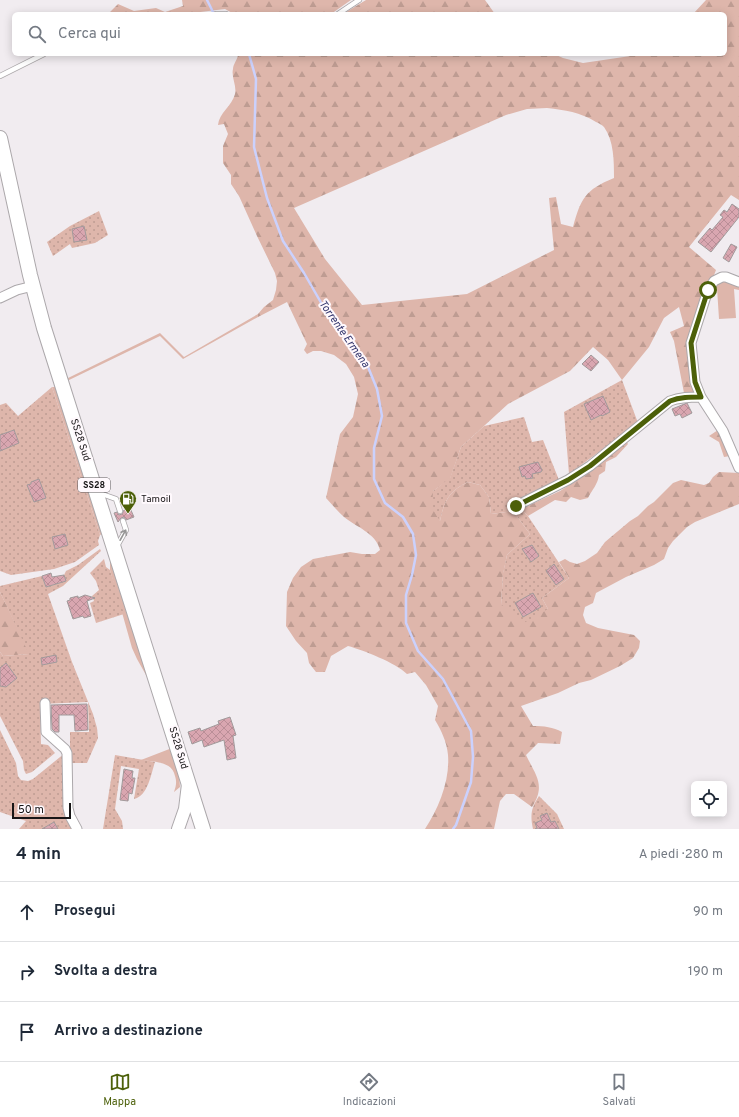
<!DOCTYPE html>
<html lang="it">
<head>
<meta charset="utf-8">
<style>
  :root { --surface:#fff; --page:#f2f2f3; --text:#1f2937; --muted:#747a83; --line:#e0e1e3; --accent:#4c6009 }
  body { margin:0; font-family:Overpass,sans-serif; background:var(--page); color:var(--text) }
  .controls { position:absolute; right:12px; bottom:12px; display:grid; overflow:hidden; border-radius:6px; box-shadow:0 2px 10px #0003 }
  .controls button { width:36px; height:36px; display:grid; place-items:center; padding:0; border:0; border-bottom:1px solid var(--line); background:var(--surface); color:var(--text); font:20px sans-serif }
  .scale { position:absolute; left:12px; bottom:10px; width:59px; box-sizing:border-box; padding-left:4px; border:2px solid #171516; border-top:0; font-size:11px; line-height:14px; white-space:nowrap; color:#171516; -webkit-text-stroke:3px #fff9fd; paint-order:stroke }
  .stop { position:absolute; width:12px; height:12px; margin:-9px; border:3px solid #4c6009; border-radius:50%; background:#fff }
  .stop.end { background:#4c6009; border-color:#fff; box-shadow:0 1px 4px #0008 }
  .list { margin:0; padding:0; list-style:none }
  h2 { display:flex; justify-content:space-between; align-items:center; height:52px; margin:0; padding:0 16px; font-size:17px }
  h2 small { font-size:13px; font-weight:400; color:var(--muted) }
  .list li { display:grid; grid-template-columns:26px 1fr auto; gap:12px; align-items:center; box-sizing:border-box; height:60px; padding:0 16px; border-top:1px solid var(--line) }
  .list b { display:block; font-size:15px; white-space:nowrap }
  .list em { font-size:13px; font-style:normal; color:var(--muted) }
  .icon { flex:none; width:22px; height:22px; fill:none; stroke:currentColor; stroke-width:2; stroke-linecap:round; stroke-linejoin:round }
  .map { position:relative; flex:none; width:739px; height:829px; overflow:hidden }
  .search { position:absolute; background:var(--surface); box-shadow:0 2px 10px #0003; left:12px; right:12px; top:12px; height:44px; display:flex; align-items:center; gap:10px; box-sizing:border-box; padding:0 14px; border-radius:6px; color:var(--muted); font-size:15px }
  .sheet { height:232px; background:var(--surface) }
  nav { display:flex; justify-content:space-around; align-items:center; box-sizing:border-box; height:56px; border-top:1px solid var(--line); background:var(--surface); font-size:11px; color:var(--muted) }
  nav a { display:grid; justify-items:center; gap:2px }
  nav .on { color:var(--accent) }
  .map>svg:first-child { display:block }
  .grass { fill:#deb6ab }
  .forest { fill:url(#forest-firs); fill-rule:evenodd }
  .garden { fill:url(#garden-dots) }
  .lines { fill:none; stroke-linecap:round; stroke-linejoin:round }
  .stream { stroke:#cbd1fd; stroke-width:2.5 }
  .building { fill:url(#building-cross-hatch); stroke:#a19a9b }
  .service-casing { stroke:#aca8ab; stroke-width:6 }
  .minor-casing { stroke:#aca8ab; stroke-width:11 }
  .secondary-casing { stroke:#aca8ab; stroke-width:14 }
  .primary-casing { stroke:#aca8ab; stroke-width:16 }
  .service { stroke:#fff; stroke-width:4.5 }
  .minor { stroke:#fff; stroke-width:9 }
  .secondary { stroke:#fff; stroke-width:12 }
  .primary { stroke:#fff; stroke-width:14 }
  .oneway { stroke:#979696 }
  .route { stroke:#4c6009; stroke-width:5 }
  .labels { text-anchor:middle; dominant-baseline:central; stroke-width:4; stroke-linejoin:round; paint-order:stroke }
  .shield { fill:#fff9fd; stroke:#5d595b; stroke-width:1 }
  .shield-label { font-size:9px; font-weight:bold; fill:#171516 }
  .street-label { font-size:10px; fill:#171516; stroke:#fff9fd }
  .poi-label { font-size:10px; fill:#171516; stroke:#fff9fd; text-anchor:start }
  .water-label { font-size:11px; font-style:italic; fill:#35386e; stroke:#fff9fd }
</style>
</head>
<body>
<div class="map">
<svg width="739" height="829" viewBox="0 0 739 829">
  <defs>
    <pattern id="forest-firs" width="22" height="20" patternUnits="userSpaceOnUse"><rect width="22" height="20" fill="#deb6ab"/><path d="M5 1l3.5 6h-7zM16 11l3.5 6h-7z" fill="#be9c92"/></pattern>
    <pattern id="garden-dots" width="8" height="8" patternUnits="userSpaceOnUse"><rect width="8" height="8" fill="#deb6ab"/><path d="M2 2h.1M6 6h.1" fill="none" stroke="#be9c92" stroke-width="1.8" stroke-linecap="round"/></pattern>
    <pattern id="building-cross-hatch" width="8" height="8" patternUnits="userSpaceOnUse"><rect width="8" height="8" fill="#d9a6b0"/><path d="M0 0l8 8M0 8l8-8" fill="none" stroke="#ba8e97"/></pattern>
  </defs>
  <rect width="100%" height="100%" fill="#f1ecf0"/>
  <path class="grass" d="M 725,281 L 739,286 L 739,290 L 734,289 L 736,318 L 719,319 L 717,288 L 708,302 C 711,293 714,283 725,281 Z
    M 258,314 L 258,317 L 183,359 L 160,336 L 67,381 L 66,379 L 160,333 L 184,357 Z
    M 52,387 L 58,387 L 104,533 L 100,535 Z
    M 112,559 L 151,684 L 137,659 L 132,648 L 110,570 L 110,561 Z
    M 172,748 L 179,774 L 180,787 L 174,792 C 176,786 177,782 175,776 C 172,761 154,762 141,760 Z"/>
  <path class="forest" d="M 182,0 L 351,0 L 331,14 L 234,14 L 225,9 L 184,14 L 108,14 L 118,4 L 134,11 L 156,8 L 165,12 L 183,6 Z
    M 366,0 L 485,0 L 495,14 L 343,14 Z
    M 706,0 L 739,0 L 739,200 L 731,195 L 689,247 L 716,270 L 687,346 L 688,361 L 692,381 L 697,395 L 684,393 L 674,341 L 670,332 L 684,326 L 679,307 L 664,318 L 649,347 L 622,380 L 608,360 L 593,347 L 570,371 L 508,404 L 461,447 L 450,479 L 433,491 L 440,521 C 444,501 449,491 468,482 L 480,485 L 489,497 L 491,514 L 513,511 L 530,534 L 507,555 L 503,574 L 501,605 L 548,609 L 542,598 L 569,578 L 559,562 L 565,559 L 570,562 L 577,564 L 585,561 L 597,553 L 605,542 L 630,521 L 638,516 L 648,506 L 654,502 L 673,483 L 681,480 L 704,485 L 709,483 L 713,477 L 719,472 L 739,473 L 739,504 L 695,522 L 687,527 L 673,541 L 668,548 L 664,559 L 654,565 L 626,577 L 596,593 L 593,603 L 585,607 L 583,615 L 586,623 L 598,628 L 634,635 L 640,641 L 639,648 L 633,658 L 620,666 L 591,680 L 579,683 L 558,693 L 521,706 L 533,726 C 544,726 553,727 562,732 L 560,744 L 538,743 L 526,755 C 536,776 546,785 532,807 L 514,794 L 506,794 L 500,801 L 494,829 L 425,829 C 439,808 450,780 448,755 C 447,742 441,730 435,720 L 438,706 L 426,685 L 415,672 L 407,674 C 396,663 363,650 348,646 L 331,656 L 325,672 L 316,672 L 309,663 L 307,653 L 296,641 L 286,626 L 287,592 L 293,578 L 301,567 L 313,559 L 350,552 L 362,554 L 375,554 L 380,550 C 376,533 356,527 344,517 C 337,511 332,504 326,498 L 340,434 L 353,417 L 358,394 L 354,377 L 346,364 L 334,355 L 321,351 L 313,351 L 307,354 L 304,350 L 307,344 L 287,302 L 258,317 L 258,314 L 264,307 L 273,300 L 276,290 L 277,281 L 275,273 L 257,236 L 239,196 L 231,184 L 231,175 L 223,163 L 223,146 L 228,134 L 224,124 L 218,125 C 219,113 232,106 235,94 C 237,86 231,77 233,69 C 233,64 238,59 238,54 L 554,54 L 563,58 L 583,63 L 644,54 L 725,54 L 725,14 L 693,14 ZM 547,108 C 565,110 580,112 596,122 C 599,123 602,125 604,127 C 614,141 614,161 614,178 C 585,190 581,198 573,227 L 561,224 L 556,197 L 549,198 L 554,250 L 467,294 L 362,305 L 325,259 L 294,208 L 506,115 L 527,109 Z
    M 718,430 L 730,456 L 724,457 L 719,442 L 709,436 Z
    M 626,441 L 628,444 L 616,457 L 606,462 L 605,471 L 599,475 C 598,484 592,490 588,498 L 580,500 L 571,497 L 566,502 L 555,500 L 528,516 L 521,509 L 560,491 L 588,473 Z
    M 0,592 L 30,654 L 3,656 L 0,652 Z"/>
  <path class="garden" d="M 99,211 L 108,235 L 95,243 L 72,248 L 70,244 L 53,256 L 47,242 L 70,226 Z
    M 622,380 L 638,423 L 569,474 L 564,412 Z
    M 52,387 L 100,535 L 98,541 L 99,545 L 75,562 L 54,569 L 11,575 L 0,571 L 0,405 L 6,403 L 18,416 Z
    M 524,417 L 532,442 L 543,440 L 559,480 L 516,500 L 513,505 L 513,511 L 521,509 L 528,516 L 569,578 L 542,598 L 548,609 L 522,624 L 514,611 L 501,605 L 503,573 L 507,555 L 530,534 L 513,511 L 491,514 L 489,497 L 480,485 L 468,482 C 449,491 444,501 440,521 L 432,508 L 433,491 L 450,478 L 461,447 L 484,426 Z
    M 100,549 L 101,551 L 63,586 L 48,594 L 72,662 L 93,714 L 97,728 L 98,738 L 87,763 L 70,763 L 70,732 L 89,732 L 88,702 L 40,704 L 41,744 L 48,745 L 55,753 L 32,772 L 26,774 L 24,770 L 23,761 L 0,716 L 0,652 L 3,656 L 29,654 L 0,592 L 0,586 L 42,576 L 46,587 L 66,581 L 64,575 L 66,571 L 78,565 Z
    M 104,559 L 106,567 L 110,570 L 124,614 L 96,623 L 90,603 L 94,601 L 92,596 L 99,590 L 96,581 L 90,573 Z
    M 0,730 L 16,763 L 18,776 L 21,780 L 28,781 L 33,779 L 65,753 L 74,829 L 19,829 L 26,821 L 0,812 Z
    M 115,755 L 155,762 C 151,774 148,796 134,799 L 139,769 L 121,766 L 115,809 L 122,821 L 123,829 L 103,829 Z
    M 539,796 L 557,814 L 564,829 L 533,829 C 530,815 531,808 539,796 Z"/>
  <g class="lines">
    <path class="stream" d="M 207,0 L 214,14
      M 249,54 L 256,79 L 254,147 L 267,198 L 283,241 L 304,273 L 331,320 L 366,362 L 377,389 L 382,416 L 374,448 L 374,479 L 385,503 L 403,517 L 413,534 L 416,555 L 412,575 L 406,595 L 406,623 L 418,651 L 443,679 L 471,731 L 473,757 L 471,782 L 456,825 L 453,829"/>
  </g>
  <path class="building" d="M 732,204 L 739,209 L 739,217 L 711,252 L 698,242 L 710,228 L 712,230 L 723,217 L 720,215 L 724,210 L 727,212 Z
    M 84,226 L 87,240 L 74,242 L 72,229 Z
    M 731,244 L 737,247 L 729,262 L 723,258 Z
    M 591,355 L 599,362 L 591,371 L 582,364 Z
    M 603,396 L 610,412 L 602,416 L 601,415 L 591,420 L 584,404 Z
    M 687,403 L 692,413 L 682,418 L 680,414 L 675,416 L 672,409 Z
    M 14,430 L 19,443 L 0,451 L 0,435 Z
    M 538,462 L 542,470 L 541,472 L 532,474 L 533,478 L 526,479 L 525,476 L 522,477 L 519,467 Z
    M 39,479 L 46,498 L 34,502 L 27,485 L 31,484 L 31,482 Z
    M 130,508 L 134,517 L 126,520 L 124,517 L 121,518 L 118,522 L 114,513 L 117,512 L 119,515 L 122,514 L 124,510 Z
    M 65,534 L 68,545 L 55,549 L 52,537 Z
    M 532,545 L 539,556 L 531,562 L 522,549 Z
    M 554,564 L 564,579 L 556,585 L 546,571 Z
    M 51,573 L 52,577 L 64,575 L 66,581 L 46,587 L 42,576 Z
    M 533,593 L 541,607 L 523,617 L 515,603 Z
    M 85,595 L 95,598 L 87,601 L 91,616 L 84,618 L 83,616 L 73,619 L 67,601 L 70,600 L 70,598 L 78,596 L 78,598 Z
    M 56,655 L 57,662 L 42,665 L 41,658 Z
    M 6,663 L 17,678 L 6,687 L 0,686 L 0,668 Z
    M 87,704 L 88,730 L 75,731 L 74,715 L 59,715 L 59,732 L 55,732 L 52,729 L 51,705 Z
    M 230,717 L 236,735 L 233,736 L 236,758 L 227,760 L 224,740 L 204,747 L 202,740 L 192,744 L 188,732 L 200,728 L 201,731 L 219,724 L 218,721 Z
    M 124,769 L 133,771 L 132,778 L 135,778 L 132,794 L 129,793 L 128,801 L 120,800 Z
    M 547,813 L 551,822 L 555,821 L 559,829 L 535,829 L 537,828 L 535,823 L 542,820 L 540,816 Z
    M 54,822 L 58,829 L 42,829 Z"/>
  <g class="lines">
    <g class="service-casing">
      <path id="service" d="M 216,14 L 226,14
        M 338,14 L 359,0
        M 0,76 L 44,54
        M 99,493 L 116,499 L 120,511
        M 117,546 L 126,530 L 123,521"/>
    </g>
    <g class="minor-casing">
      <path id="minor" d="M 739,282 L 726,277 L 722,277 L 714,281 L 708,290 L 691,343 L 695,382 L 701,397 L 723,431 L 739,468
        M 0,298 L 17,290 L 33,286
        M 516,506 L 568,480 L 590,466 L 670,401 C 680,397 690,397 701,397
        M 45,703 L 46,732 L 65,749 L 67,753 L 68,808 L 70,816 L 77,829"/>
    </g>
    <g class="secondary-casing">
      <path id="secondary" d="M 178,829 L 185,809 L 188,784"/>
    </g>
    <g class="primary-casing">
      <path id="primary" d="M 0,138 L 30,275 L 44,328 L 203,829"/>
    </g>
    <use href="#service" class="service"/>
    <use href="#minor" class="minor"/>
    <use href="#secondary" class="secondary"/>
    <use href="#primary" class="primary"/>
  </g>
  <defs><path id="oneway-shaft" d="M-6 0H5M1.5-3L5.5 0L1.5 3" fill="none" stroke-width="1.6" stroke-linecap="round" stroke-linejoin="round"/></defs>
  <use class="oneway" href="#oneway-shaft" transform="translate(123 535) rotate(-61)"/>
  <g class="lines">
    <path class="route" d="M 516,506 L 568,480 L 590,466 L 670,401 C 680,397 690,397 701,397 L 695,382 L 691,343 L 708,290"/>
  </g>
  <defs>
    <g id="fuel-pin" transform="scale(0.9)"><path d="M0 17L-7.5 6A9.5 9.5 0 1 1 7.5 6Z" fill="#4c6009" stroke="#fff9fd"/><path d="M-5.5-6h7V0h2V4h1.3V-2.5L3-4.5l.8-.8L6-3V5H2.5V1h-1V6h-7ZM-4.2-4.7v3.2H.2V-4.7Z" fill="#fff"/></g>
  </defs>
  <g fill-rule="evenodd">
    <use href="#fuel-pin" x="128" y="499"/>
  </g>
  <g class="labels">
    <rect class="shield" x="78" y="478" width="32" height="14" rx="3"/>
    <g class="shield-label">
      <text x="94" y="485">SS28</text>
    </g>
    <g class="street-label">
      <text transform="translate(80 440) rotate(72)">SS28 Sud</text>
      <text transform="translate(178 748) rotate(73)">SS28 Sud</text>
    </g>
    <g class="poi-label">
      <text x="141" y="499">Tamoil</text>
    </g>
    <g class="water-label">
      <text transform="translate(344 334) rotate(55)">Torrente Ermena</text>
    </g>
  </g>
</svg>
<div class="controls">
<button><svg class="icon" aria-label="locate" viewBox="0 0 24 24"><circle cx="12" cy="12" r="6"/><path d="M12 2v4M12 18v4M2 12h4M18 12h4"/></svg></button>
</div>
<div class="scale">50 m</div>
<div class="stop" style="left:708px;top:290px"></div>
<div class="stop end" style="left:516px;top:506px"></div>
<div class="search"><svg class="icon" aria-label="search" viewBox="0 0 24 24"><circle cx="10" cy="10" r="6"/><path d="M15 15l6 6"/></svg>Cerca qui</div>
</div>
<section class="sheet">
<h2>4 min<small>A piedi · 280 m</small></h2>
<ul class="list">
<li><svg class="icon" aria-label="ahead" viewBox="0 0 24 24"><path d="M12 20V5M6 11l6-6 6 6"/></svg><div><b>Prosegui</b></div><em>90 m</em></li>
<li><svg class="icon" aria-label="right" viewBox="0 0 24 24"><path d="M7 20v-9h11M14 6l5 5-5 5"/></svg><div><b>Svolta a destra</b></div><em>190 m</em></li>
<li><svg class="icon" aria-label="arrive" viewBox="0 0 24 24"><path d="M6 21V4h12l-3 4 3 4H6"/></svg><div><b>Arrivo a destinazione</b></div></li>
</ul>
</section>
<nav>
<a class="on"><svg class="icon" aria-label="map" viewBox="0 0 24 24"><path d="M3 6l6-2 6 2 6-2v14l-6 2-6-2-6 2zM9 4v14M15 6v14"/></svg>Mappa</a>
<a><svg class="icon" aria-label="directions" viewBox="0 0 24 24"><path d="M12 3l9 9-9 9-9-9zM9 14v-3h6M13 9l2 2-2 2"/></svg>Indicazioni</a>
<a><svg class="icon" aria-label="saved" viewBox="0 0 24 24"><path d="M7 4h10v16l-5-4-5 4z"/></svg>Salvati</a>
</nav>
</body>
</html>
